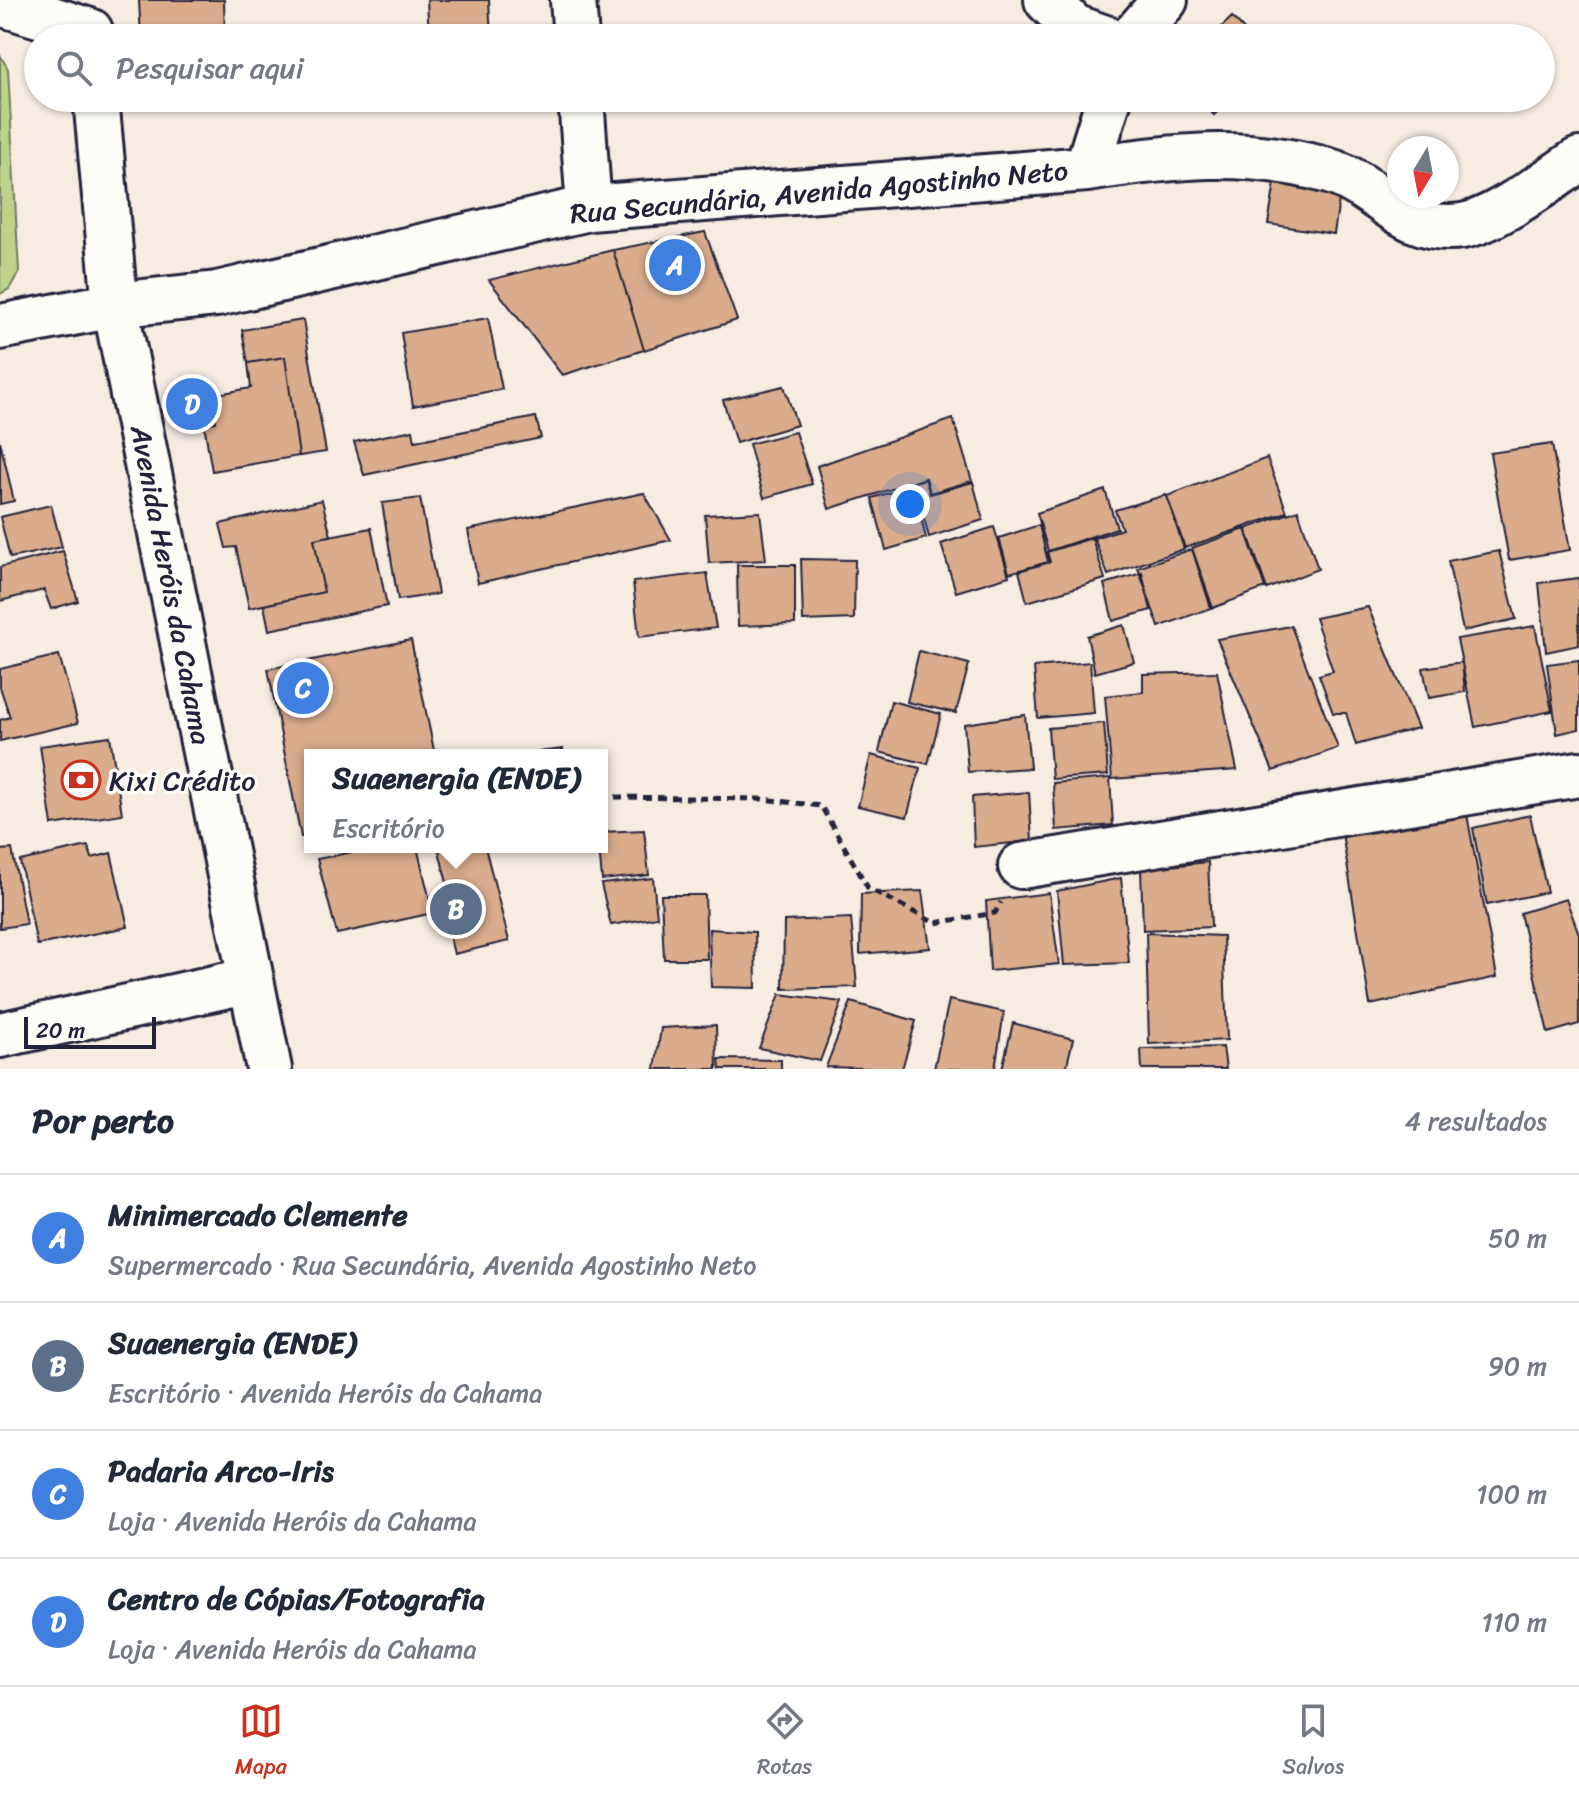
<!DOCTYPE html>
<html lang="pt">
<head>
<meta charset="utf-8">
<style>
  :root { --surface:#fff; --page:#f2f2f3; --text:#1f2937; --muted:#747a83; --line:#e0e1e3; --accent:#c8321e }
  body { margin:0; font-family:Sriracha,sans-serif; background:var(--page); color:var(--text) }
  .compass { position:absolute; left:1387px; top:136px; width:72px; height:72px; border-radius:50%; background:var(--surface); box-shadow:0 2px 6px #0004; rotate:190deg }
  .scale { position:absolute; left:24px; bottom:20px; width:132px; box-sizing:border-box; padding-left:8px; border:4px solid #22223b; border-top:0; font-size:22px; line-height:28px; white-space:nowrap; color:#22223b; -webkit-text-stroke:6px #fdfcf7; paint-order:stroke }
  .you { position:absolute; left:910px; top:504px; width:28px; height:28px; margin:-20px; border:6px solid #fff; border-radius:50%; background:#1a73e8; box-shadow:0 0 0 12px #1a73e833 }
  .badge { display:grid; place-items:center; width:52px; height:52px; border-radius:50%; background:var(--accent); color:#fff; font-size:26px; font-weight:700 }
  .pin { position:absolute; translate:-50% -50%; border:4px solid #fff; box-shadow:0 2px 8px #0006 }
  .popup { position:absolute; left:304px; top:749px; width:304px; height:104px; box-sizing:border-box; display:grid; place-content:center; border-radius:0px; background:var(--surface); filter:drop-shadow(0 2px 6px #0005); font-size:26px; white-space:nowrap; color:var(--muted) }
  .popup b { font-size:30px; color:var(--text) }
  .popup::after { content:''; position:absolute; left:50%; top:100%; margin-left:-16px; border:16px solid transparent; border-top-color:var(--surface) }
  .list { margin:0; padding:0; list-style:none }
  h2 { display:flex; justify-content:space-between; align-items:center; height:104px; margin:0; padding:0 32px; font-size:34px }
  h2 small { font-size:26px; font-weight:400; color:var(--muted) }
  .list li { display:grid; grid-template-columns:52px 1fr auto; gap:24px; align-items:center; box-sizing:border-box; height:128px; padding:0 32px; border-top:2px solid var(--line) }
  .list b { display:block; font-size:30px; white-space:nowrap }
  .list p { margin:0; font-size:26px; white-space:nowrap; color:var(--muted) }
  .list em { font-size:26px; font-style:normal; color:var(--muted) }
  .icon { flex:none; width:44px; height:44px; fill:none; stroke:currentColor; stroke-width:2; stroke-linecap:round; stroke-linejoin:round }
  .map { position:relative; flex:none; width:1579px; height:1069px; overflow:hidden }
  .search { position:absolute; background:var(--surface); box-shadow:0 2px 6px #0004; left:24px; right:24px; top:24px; height:88px; display:flex; align-items:center; gap:20px; box-sizing:border-box; padding:0 28px; border-radius:44px; color:var(--muted); font-size:30px }
  .sheet { height:616px; background:var(--surface) }
  nav { display:flex; justify-content:space-around; align-items:center; box-sizing:border-box; height:112px; border-top:2px solid var(--line); background:var(--surface); font-size:22px; color:var(--muted) }
  nav a { display:grid; justify-items:center; gap:4px }
  nav .on { color:var(--accent) }
  .map>svg:first-child { display:block }
  .green { fill:#bdd38a; stroke:#707a62; stroke-width:2 }
  .building { fill:#daac8c; stroke:#22223b; stroke-width:2 }
  .lines { fill:none; stroke-linecap:round; stroke-linejoin:round }
  .minor-casing { stroke:#22223b; stroke-width:50 }
  .path { stroke:#22223b; stroke-width:5; stroke-dasharray:8 6; stroke-linecap:butt }
  .minor { stroke:#fdfcf7; stroke-width:44 }
  .labels { text-anchor:middle; dominant-baseline:central; stroke-width:7; stroke-linejoin:round; paint-order:stroke }
  .street-label { font-size:28px; fill:#22223b; stroke:#fdfcf7 }
  .poi-label { font-size:28px; fill:#22223b; stroke:#fdfcf7; text-anchor:start }
</style>
</head>
<body>
<div class="map">
<svg width="1579" height="1069" viewBox="0 0 1579 1069">
  <rect width="100%" height="100%" fill="#f6ece2"/>
  <filter id="ink" filterUnits="userSpaceOnUse"><feTurbulence type="fractalNoise" baseFrequency=".0125" numOctaves="2"/><feDisplacementMap in="SourceGraphic" scale="16" xChannelSelector="R" yChannelSelector="G"/><feConvolveMatrix kernelMatrix="1 2 1 2 8 2 1 2 1" color-interpolation-filters="sRGB"/></filter>
  <g filter="url(#ink)">
    <path class="green" d="M 0,55 L 8,69 L 19,272 L 9,289 L 0,294 Z"/>
    <path class="building" d="M 139,0 L 224,0 L 225,38 L 141,38 Z
      M 427,0 L 489,0 L 491,38 L 429,38 Z
      M 1232,17 L 1252,38 L 1210,38 Z
      M 1198,98 L 1232,98 L 1214,115 Z
      M 1275,183 L 1340,193 L 1334,234 L 1268,224 Z
      M 705,232 L 737,320 L 644,350 L 613,250 Z
      M 613,250 L 644,350 L 562,375 L 489,280 Z
      M 488,318 L 502,389 L 413,406 L 401,333 Z
      M 303,320 L 326,452 L 299,456 L 285,357 L 248,363 L 242,330 Z
      M 285,357 L 299,456 L 212,471 L 204,424 L 216,422 L 212,395 L 251,388 L 248,363 Z
      M 784,386 L 797,425 L 736,443 L 723,400 Z
      M 536,417 L 541,438 L 364,475 L 354,442 L 413,430 L 415,441 Z
      M 953,419 L 972,481 L 930,493 L 926,478 L 829,509 L 817,466 Z
      M 795,432 L 812,484 L 764,498 L 749,444 Z
      M 0,441 L 14,501 L 0,504 Z
      M 1552,444 L 1570,550 L 1509,560 L 1490,453 Z
      M 1267,458 L 1287,512 L 1185,548 L 1167,496 Z
      M 925,479 L 930,494 L 973,482 L 983,520 L 929,537 L 914,482 Z
      M 913,486 L 926,538 L 886,550 L 872,498 Z
      M 1105,490 L 1117,528 L 1048,551 L 1037,513 Z
      M 644,493 L 671,540 L 478,583 L 468,530 Z
      M 1166,495 L 1184,549 L 1108,575 L 1094,538 L 1122,529 L 1115,510 Z
      M 420,498 L 438,594 L 398,600 L 382,503 Z
      M 322,500 L 331,536 L 314,539 L 324,592 L 249,608 L 236,547 L 226,548 L 220,524 Z
      M 51,505 L 62,547 L 10,558 L 0,517 Z
      M 1298,510 L 1318,569 L 1267,589 L 1246,529 Z
      M 760,512 L 766,560 L 709,563 L 705,515 Z
      M 1039,525 L 1048,562 L 1009,573 L 999,538 Z
      M 994,527 L 1009,576 L 956,592 L 941,544 Z
      M 371,528 L 387,606 L 269,630 L 264,605 L 324,592 L 314,539 Z
      M 1245,529 L 1265,588 L 1213,608 L 1192,548 Z
      M 1092,538 L 1105,579 L 1027,602 L 1019,571 L 1050,562 L 1047,552 Z
      M 1192,549 L 1211,608 L 1159,627 L 1138,568 Z
      M 63,551 L 78,601 L 51,609 L 44,590 L 0,601 L 0,567 Z
      M 1499,551 L 1516,619 L 1463,631 L 1448,561 Z
      M 801,559 L 855,560 L 854,619 L 803,621 Z
      M 737,565 L 795,565 L 795,624 L 738,626 Z
      M 707,573 L 716,628 L 639,637 L 633,582 Z
      M 1142,573 L 1151,610 L 1113,621 L 1104,584 Z
      M 1579,578 L 1579,645 L 1546,652 L 1539,583 Z
      M 1368,607 L 1418,728 L 1356,745 L 1346,713 L 1333,713 L 1319,675 L 1333,671 L 1315,618 Z
      M 1124,625 L 1134,662 L 1095,673 L 1087,636 Z
      M 1291,626 L 1338,748 L 1273,771 L 1217,639 Z
      M 1535,626 L 1552,711 L 1475,727 L 1457,639 Z
      M 411,640 L 435,755 L 310,755 L 310,836 L 301,837 L 268,669 Z
      M 919,651 L 969,664 L 956,713 L 907,702 Z
      M 59,655 L 78,723 L 0,741 L 0,720 L 10,717 L 0,687 L 0,669 Z
      M 1579,660 L 1579,729 L 1557,734 L 1547,664 Z
      M 1090,662 L 1094,713 L 1038,718 L 1034,667 Z
      M 1462,662 L 1465,692 L 1429,698 L 1423,668 Z
      M 1217,672 L 1237,770 L 1112,779 L 1105,696 L 1143,692 L 1143,674 Z
      M 891,701 L 941,714 L 928,764 L 879,752 Z
      M 1025,715 L 1030,768 L 968,772 L 964,724 Z
      M 1104,723 L 1108,775 L 1052,779 L 1048,728 Z
      M 110,736 L 122,814 L 52,825 L 40,746 Z
      M 563,749 L 563,755 L 515,755 Z
      M 871,755 L 920,768 L 907,817 L 858,806 Z
      M 1110,778 L 1113,825 L 1056,830 L 1053,783 Z
      M 1029,792 L 1032,841 L 974,847 L 972,797 Z
      M 1466,809 L 1497,977 L 1370,1005 L 1342,833 Z
      M 1530,815 L 1547,892 L 1487,905 L 1473,828 Z
      M 644,830 L 649,875 L 602,880 L 599,847 L 602,847 L 602,832 Z
      M 88,846 L 92,858 L 111,853 L 128,927 L 37,945 L 20,861 Z
      M 377,847 L 417,847 L 433,913 L 337,934 L 317,859 Z
      M 438,847 L 485,847 L 509,941 L 454,954 L 443,910 L 453,907 Z
      M 12,849 L 26,924 L 0,928 L 0,850 Z
      M 1208,862 L 1211,927 L 1143,930 L 1141,869 Z
      M 653,878 L 657,917 L 611,925 L 601,884 Z
      M 1121,878 L 1129,963 L 1064,965 L 1057,891 Z
      M 922,891 L 930,948 L 860,954 L 861,894 Z
      M 1049,893 L 1059,964 L 990,971 L 986,901 Z
      M 661,895 L 705,895 L 707,959 L 664,959 Z
      M 1566,899 L 1579,934 L 1579,1024 L 1548,1033 L 1520,913 Z
      M 851,918 L 857,987 L 783,989 L 784,921 Z
      M 709,929 L 755,932 L 756,988 L 711,987 Z
      M 1146,933 L 1223,936 L 1227,1040 L 1149,1044 Z
      M 780,994 L 842,1002 L 820,1061 L 759,1048 Z
      M 949,1000 L 1004,1012 L 995,1069 L 934,1069 Z
      M 851,1002 L 916,1021 L 902,1069 L 826,1067 Z
      M 1013,1023 L 1073,1039 L 1066,1069 L 1002,1069 Z
      M 716,1025 L 717,1069 L 655,1069 L 661,1028 Z
      M 1223,1047 L 1226,1069 L 1142,1069 L 1141,1049 Z
      M 719,1059 L 781,1060 L 781,1069 L 720,1069 Z"/>
    <g class="lines">
      <g class="minor-casing">
        <path id="minor" d="M 573,0 L 576,38
          M 1047,0 L 1074,27 L 1105,38
          M 0,3 L 90,31
          M 1132,38 L 1165,0
          M 96,98 L 115,305 L 269,1069
          M 581,98 L 589,208
          M 1087,169 L 1109,98
          M 0,327 L 115,305 L 217,294 L 589,208 L 1087,169 C 1172,156 1245,147 1329,171 C 1378,185 1404,235 1462,226 C 1495,221 1550,179 1579,160
          M 1021,866 L 1579,774
          M 0,1035 L 251,980"/>
      </g>
      <path class="path" d="M 615,797 L 762,799 L 821,806 L 868,888 L 935,923 L 995,913 L 1001,902"/>
      <use href="#minor" class="minor"/>
    </g>
  </g>
  <defs>
    <g id="bank-ring" transform="scale(2)"><circle r="9.5" fill="#fdfcf7" stroke="#c8321e" stroke-width="1.5"/><path d="M-6-4H6V4H-6ZM0-2.3a2.3 2.3 0 1 0 0 4.6a2.3 2.3 0 1 0 0-4.6Z" fill="#c8321e"/></g>
  </defs>
  <g fill-rule="evenodd">
    <use href="#bank-ring" x="81" y="780"/>
  </g>
  <g class="labels">
    <g class="street-label">
      <text transform="translate(819 192) rotate(-5)">Rua Secundária, Avenida Agostinho Neto</text>
      <text transform="translate(171 585) rotate(79)">Avenida Heróis da Cahama</text>
    </g>
    <g class="poi-label">
      <text x="109" y="780">Kixi Crédito</text>
    </g>
  </g>
</svg>
<svg class="compass" viewBox="-18 -18 36 36"><path d="M0-13l5 13h-10z" fill="#e53935"/><path d="M0 13l5-13h-10z" fill="#747a83"/></svg>
<div class="scale">20 m</div>
<div class="you"></div>
<div class="pin badge" style="left:675px;top:265px;background:#3f7fe0">A</div>
<div class="pin badge" style="left:456px;top:909px;background:#5c6f8a">B</div>
<div class="popup"><b>Suaenergia (ENDE)</b>Escritório</div>
<div class="pin badge" style="left:303px;top:688px;background:#3f7fe0">C</div>
<div class="pin badge" style="left:192px;top:404px;background:#3f7fe0">D</div>
<div class="search"><svg class="icon" aria-label="search" viewBox="0 0 24 24"><circle cx="10" cy="10" r="6"/><path d="M15 15l6 6"/></svg>Pesquisar aqui</div>
</div>
<section class="sheet">
<h2>Por perto<small>4 resultados</small></h2>
<ul class="list">
<li><span class="badge" style="background:#3f7fe0">A</span><div><b>Minimercado Clemente</b><p>Supermercado · Rua Secundária, Avenida Agostinho Neto</p></div><em>50 m</em></li>
<li><span class="badge" style="background:#5c6f8a">B</span><div><b>Suaenergia (ENDE)</b><p>Escritório · Avenida Heróis da Cahama</p></div><em>90 m</em></li>
<li><span class="badge" style="background:#3f7fe0">C</span><div><b>Padaria Arco-Iris</b><p>Loja · Avenida Heróis da Cahama</p></div><em>100 m</em></li>
<li><span class="badge" style="background:#3f7fe0">D</span><div><b>Centro de Cópias/Fotografia</b><p>Loja · Avenida Heróis da Cahama</p></div><em>110 m</em></li>
</ul>
</section>
<nav>
<a class="on"><svg class="icon" aria-label="map" viewBox="0 0 24 24"><path d="M3 6l6-2 6 2 6-2v14l-6 2-6-2-6 2zM9 4v14M15 6v14"/></svg>Mapa</a>
<a><svg class="icon" aria-label="directions" viewBox="0 0 24 24"><path d="M12 3l9 9-9 9-9-9zM9 14v-3h6M13 9l2 2-2 2"/></svg>Rotas</a>
<a><svg class="icon" aria-label="saved" viewBox="0 0 24 24"><path d="M7 4h10v16l-5-4-5 4z"/></svg>Salvos</a>
</nav>
</body>
</html>
